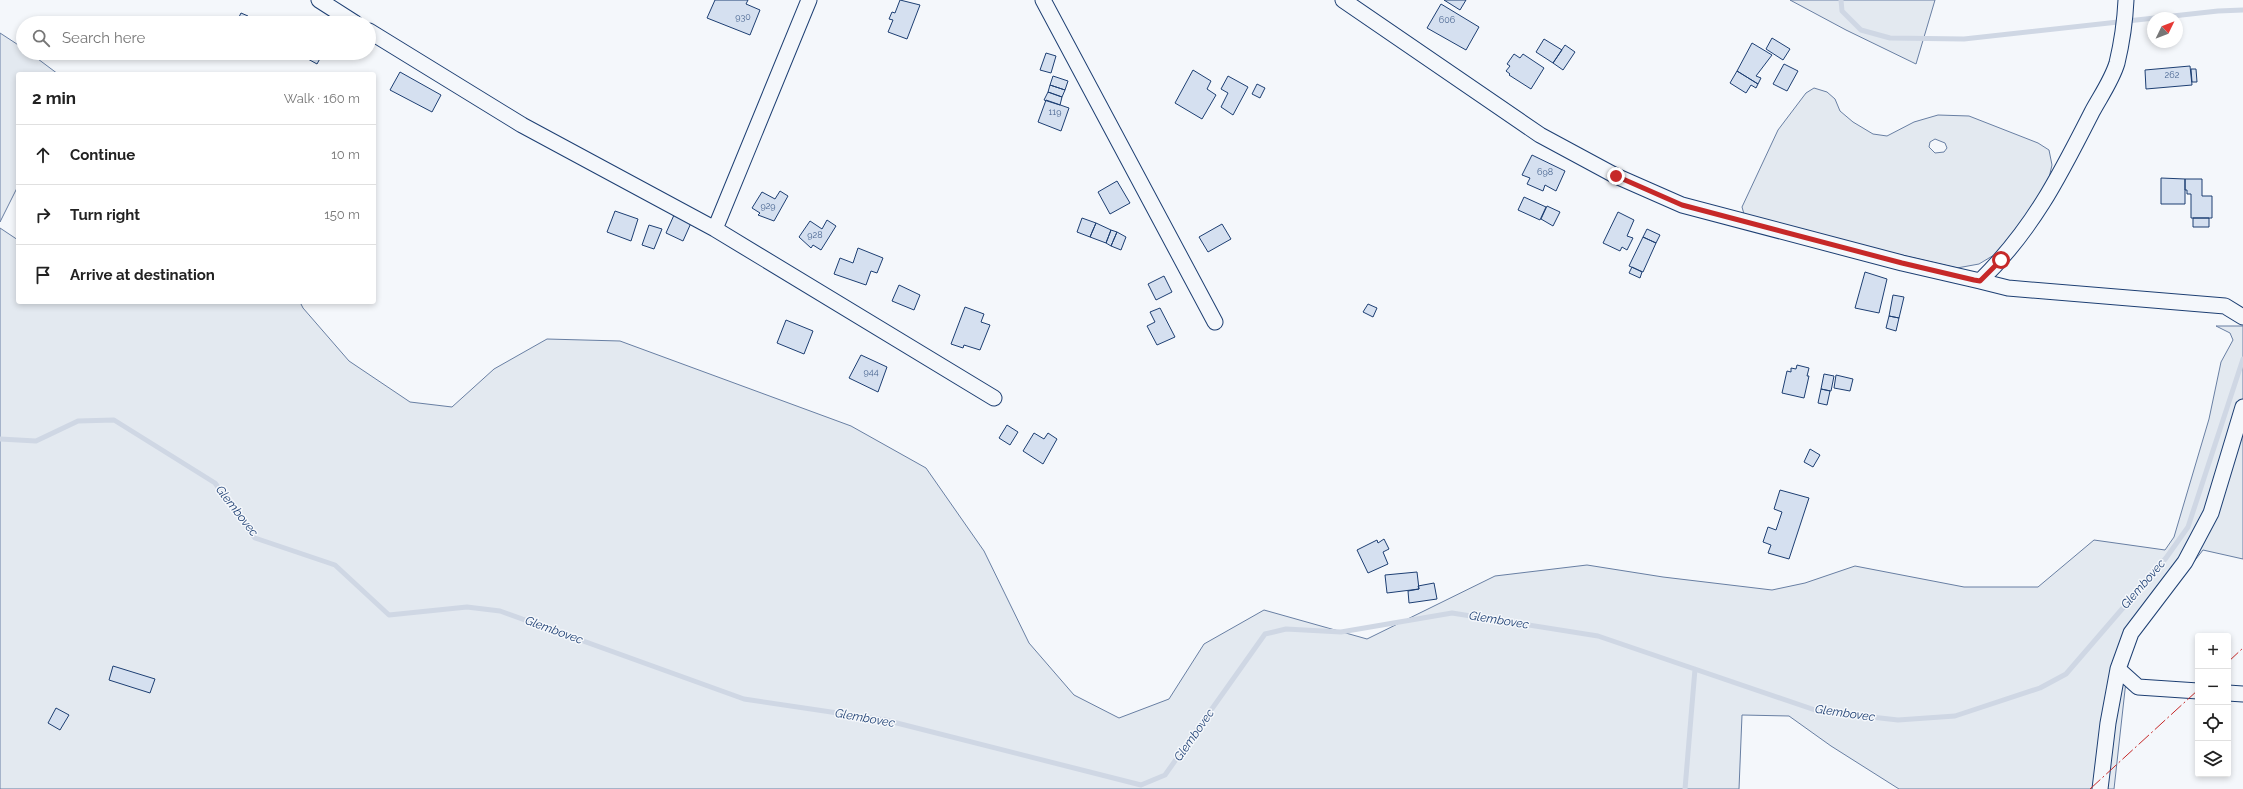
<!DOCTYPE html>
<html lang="en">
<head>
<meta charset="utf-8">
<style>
  :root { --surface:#fff; --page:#f6f6f6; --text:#222; --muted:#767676; --line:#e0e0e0 }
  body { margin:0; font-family:Raleway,sans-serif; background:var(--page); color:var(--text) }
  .controls { position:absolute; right:12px; bottom:12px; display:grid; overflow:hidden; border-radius:4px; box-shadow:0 2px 6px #0003 }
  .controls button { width:36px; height:36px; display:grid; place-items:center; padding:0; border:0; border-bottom:1px solid var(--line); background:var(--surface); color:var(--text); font:20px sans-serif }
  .compass { position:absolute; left:2147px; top:12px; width:36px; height:36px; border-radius:50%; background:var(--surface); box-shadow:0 2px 6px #0003; rotate:47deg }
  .stop { position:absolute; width:12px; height:12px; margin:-9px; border:3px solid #c62828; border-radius:50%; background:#fff }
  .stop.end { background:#c62828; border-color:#fff; box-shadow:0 1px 4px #0008 }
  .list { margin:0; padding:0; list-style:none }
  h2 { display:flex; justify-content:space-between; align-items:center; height:52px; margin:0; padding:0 16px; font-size:17px }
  h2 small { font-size:13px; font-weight:400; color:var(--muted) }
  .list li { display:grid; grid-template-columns:26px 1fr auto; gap:12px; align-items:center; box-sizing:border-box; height:60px; padding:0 16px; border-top:1px solid var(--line) }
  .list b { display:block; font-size:15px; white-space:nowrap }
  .list em { font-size:13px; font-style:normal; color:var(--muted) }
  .icon { flex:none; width:22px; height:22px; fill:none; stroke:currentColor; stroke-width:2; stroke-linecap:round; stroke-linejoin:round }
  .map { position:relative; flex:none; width:2243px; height:789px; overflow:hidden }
  .search { position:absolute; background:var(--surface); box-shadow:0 2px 6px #0003; left:16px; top:16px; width:360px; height:44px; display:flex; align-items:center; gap:10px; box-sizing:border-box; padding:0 14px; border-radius:22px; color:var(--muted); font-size:15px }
  .panel { position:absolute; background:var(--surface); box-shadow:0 2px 6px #0003; left:16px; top:72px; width:360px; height:232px; border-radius:4px }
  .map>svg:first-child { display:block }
  .green { fill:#e3e9f0; stroke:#687fa3; fill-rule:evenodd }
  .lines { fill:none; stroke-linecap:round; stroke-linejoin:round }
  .stream { stroke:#cfd7e4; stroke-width:5 }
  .building { fill:#d5e0f0; stroke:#1d3f73 }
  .street-casing { stroke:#1d3f73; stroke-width:17 }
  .street { stroke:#f4f7fb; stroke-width:15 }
  .power { stroke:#c62828; stroke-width:1; stroke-dasharray:14 3 2 3; stroke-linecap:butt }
  .route { stroke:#c62828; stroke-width:5 }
  .labels { text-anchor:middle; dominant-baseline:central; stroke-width:3; stroke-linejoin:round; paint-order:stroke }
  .number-label { font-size:9px; fill:#4b6792 }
  .water-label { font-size:12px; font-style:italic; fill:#1d3f73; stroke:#f4f7fb }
</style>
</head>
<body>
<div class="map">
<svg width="2243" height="789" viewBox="0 0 2243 789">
  <rect width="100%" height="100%" fill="#f4f7fb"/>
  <path class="green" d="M 1790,0 L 1935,0 L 1916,64 L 1846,30 Z
    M 0,33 L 23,48 L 23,53 L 30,53 L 58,74 L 18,74 L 18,186 L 0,222 Z
    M 1814,88 L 1827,92 L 1835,99 L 1840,111 L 1853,122 L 1873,134 L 1887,136 L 1914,122 L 1938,115 L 1969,116 L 2038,143 L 2049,150 L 2052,165 L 2048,182 L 2015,234 L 1994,255 L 1979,264 L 1957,268 L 1820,236 L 1744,214 L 1742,207 L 1778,130 L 1806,93 ZM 1935,139 L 1945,143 L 1947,148 L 1944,152 L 1935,153 L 1929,147 L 1930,142 Z
    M 0,228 L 18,240 L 18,302 L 300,302 L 303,308 L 349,361 L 410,402 L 452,407 L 494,369 L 547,339 L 620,341 L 851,426 L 926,468 L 984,551 L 1029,643 L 1074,695 L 1119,718 L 1169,699 L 1204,644 L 1264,610 L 1367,639 L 1495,576 L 1587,565 L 1663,577 L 1772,590 L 1805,583 L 1855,566 L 1964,587 L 2038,587 L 2094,540 L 2165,550 L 2174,537 L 2209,419 L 2221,362 L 2233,340 L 2230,333 L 2216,326 L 2243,326 L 2243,559 L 2203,550 L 2138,633 L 2128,663 L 2114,789 L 1899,789 L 1831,746 L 1789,716 L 1742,715 L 1739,789 L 0,789 Z"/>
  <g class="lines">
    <path class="stream" d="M 1841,0 L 1842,11 L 1861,30 L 1890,38 L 1964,39 L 2218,11 L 2243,10
      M 0,439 L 36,441 L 78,421 L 114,420 L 215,483 L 255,538 L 335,565 L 389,615 L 467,607 L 500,611 L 744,699 L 885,720 L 1141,785 L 1165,775 L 1265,634 L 1286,629 L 1341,632 L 1452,613 L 1598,636 L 1818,711 L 1898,720 L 1955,716 L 2040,688 L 2066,674 L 2166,558 L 2188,527 L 2243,359
      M 1685,789 L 1695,669"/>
  </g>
  <path class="building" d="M 715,0 L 748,0 L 746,4 L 760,10 L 750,35 L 707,18 Z
    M 900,0 L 920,5 L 907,39 L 888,32 L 893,20 L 889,19 L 892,12 L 895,13 Z
    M 1444,0 L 1466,0 L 1460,10 Z
    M 1441,4 L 1479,27 L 1466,50 L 1427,28 Z
    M 241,13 L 248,16 L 244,23 L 236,23 Z
    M 1772,38 L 1790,49 L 1783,60 L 1766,49 Z
    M 1544,39 L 1562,50 L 1553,63 L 1536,52 Z
    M 1752,43 L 1772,55 L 1756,76 L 1761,78 L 1758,84 L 1737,71 Z
    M 1565,45 L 1575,52 L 1563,70 L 1553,63 Z
    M 297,53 L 323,53 L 317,64 Z
    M 1046,53 L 1056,56 L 1051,73 L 1040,70 Z
    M 1514,54 L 1520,58 L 1523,54 L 1544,68 L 1531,89 L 1509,75 L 1510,74 L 1506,71 L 1510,66 L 1507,64 Z
    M 1784,64 L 1798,71 L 1787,91 L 1773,84 Z
    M 2190,66 L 2192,85 L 2146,89 L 2145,70 Z
    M 2191,69 L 2196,69 L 2197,82 L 2192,82 Z
    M 1193,70 L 1211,81 L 1207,89 L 1216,95 L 1202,119 L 1175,103 Z
    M 1737,71 L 1758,84 L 1756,88 L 1751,85 L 1746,93 L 1730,83 Z
    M 400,72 L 441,95 L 432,112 L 390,90 Z
    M 1053,76 L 1068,81 L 1065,90 L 1050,85 Z
    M 1228,76 L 1248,87 L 1233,115 L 1221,107 L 1228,93 L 1221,89 Z
    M 1257,84 L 1265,88 L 1260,98 L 1252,94 Z
    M 1050,85 L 1065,90 L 1062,97 L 1048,92 Z
    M 1048,92 L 1062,97 L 1060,105 L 1044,100 Z
    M 1046,100 L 1069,108 L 1061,131 L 1038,122 Z
    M 1532,155 L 1565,171 L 1556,191 L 1545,185 L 1543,191 L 1527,184 L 1530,178 L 1522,175 Z
    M 2161,178 L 2185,179 L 2185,204 L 2161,204 Z
    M 2185,179 L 2202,179 L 2202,196 L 2212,196 L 2212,218 L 2191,218 L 2191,194 L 2187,194 L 2187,190 L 2185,190 Z
    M 1117,181 L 1130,203 L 1110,214 L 1098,192 Z
    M 780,191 L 788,196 L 774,221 L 758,215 L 760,213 L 752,208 L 762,192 L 775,199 Z
    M 1524,197 L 1546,207 L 1540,220 L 1518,210 Z
    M 1547,206 L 1560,212 L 1553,226 L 1541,219 Z
    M 615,211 L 638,219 L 631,241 L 607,232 Z
    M 1618,212 L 1634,220 L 1627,236 L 1633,238 L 1627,250 L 1622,247 L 1620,251 L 1603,243 Z
    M 674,215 L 691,223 L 683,241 L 666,233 Z
    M 1082,218 L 1096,223 L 1090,237 L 1077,232 Z
    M 2193,218 L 2209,218 L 2209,227 L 2193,227 Z
    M 827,220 L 836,226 L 821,250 L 813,245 L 811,248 L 799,237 L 810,221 L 822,229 Z
    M 1096,223 L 1111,230 L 1106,243 L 1090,237 Z
    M 1222,224 L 1231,239 L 1208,252 L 1199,237 Z
    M 649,225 L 662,229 L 654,249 L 642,245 Z
    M 1647,229 L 1660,235 L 1656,243 L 1643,237 Z
    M 1111,230 L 1117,232 L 1111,246 L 1106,243 Z
    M 1117,232 L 1126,237 L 1121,250 L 1111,246 Z
    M 1643,237 L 1656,243 L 1643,272 L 1629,266 Z
    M 858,248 L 883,258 L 877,273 L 871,271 L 866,285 L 834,274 L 840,258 L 853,263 Z
    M 1632,267 L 1642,272 L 1640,278 L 1629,273 Z
    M 1865,272 L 1887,279 L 1879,313 L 1855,308 Z
    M 1164,276 L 1172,292 L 1156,300 L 1148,284 Z
    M 899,285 L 920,295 L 914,310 L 892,301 Z
    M 1893,295 L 1904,297 L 1899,318 L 1889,316 Z
    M 1368,304 L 1377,308 L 1373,317 L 1363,312 Z
    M 965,307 L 984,314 L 981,322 L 990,325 L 980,350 L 964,345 L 963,348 L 951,344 Z
    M 1160,308 L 1175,337 L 1157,345 L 1147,326 L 1155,322 L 1150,312 Z
    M 1889,316 L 1899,318 L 1896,331 L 1886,328 Z
    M 786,320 L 813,331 L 804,354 L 777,343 Z
    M 861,355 L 887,367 L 878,392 L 849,378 Z
    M 1797,365 L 1809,368 L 1807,376 L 1809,376 L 1804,398 L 1782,393 L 1787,371 L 1791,372 L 1791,368 L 1796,369 Z
    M 1824,374 L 1834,376 L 1831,391 L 1821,389 Z
    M 1836,375 L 1853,379 L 1850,391 L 1834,388 Z
    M 1821,389 L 1830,391 L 1827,405 L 1818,403 Z
    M 1007,425 L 1018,432 L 1010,445 L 999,438 Z
    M 1034,433 L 1044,439 L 1048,433 L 1057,439 L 1043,464 L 1023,451 Z
    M 1810,449 L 1820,455 L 1813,467 L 1804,462 Z
    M 1780,490 L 1809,498 L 1789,559 L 1768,553 L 1771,545 L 1763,542 L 1768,527 L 1776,530 L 1782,512 L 1774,509 Z
    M 1384,539 L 1389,549 L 1383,552 L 1388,564 L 1368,573 L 1357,550 L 1377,540 L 1378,543 Z
    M 1417,572 L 1419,589 L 1387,593 L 1385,575 Z
    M 1434,583 L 1437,599 L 1409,603 L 1408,591 L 1419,589 L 1418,586 Z
    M 113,666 L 155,679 L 150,693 L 109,680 Z
    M 56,708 L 69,715 L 60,730 L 48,723 Z"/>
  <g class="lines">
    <g class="street-casing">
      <path id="street" d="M 319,0 L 355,23
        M 1043,0 L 1215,322
        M 1343,0 L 1540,135 L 1616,176 L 1682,205 L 1902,263 L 1980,281
        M 2126,0 C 2125,21 2122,42 2117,63 C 2112,80 2100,97 2092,112 C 2059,177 2033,229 1980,281 L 2008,288 L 2225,306 L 2243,317
        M 369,31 L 522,125 L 715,229 L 994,398
        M 715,229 L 809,0
        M 2198,691 L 2138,687 L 2118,669 L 2131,633 L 2185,562 L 2211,513 L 2243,407
        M 2228,693 L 2243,694
        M 2100,789 L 2108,723 L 2118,669"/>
    </g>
    <use href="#street" class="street"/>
    <path class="power" d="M 2228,662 L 2243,648
      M 2090,789 L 2198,690"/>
  </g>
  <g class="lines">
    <path class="route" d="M 1616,176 L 1682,205 L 1902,263 L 1974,280 L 1980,281 L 2001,260"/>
  </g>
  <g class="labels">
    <g class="number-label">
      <text x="743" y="17">930</text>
      <text x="1447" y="20">606</text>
      <text x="2172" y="75">262</text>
      <text x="1055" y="112">119</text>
      <text x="1545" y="172">698</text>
      <text x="768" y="206">929</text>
      <text x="815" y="235">928</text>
      <text x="871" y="372">944</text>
    </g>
    <g class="water-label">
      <text transform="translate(237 511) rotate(52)">Glembovec</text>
      <text transform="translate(2143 584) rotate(-49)">Glembovec</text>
      <text transform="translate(1499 620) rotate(9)">Glembovec</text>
      <text transform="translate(554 630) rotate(20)">Glembovec</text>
      <text transform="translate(1845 713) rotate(8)">Glembovec</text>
      <text transform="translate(865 718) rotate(10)">Glembovec</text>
      <text transform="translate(1194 735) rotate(-55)">Glembovec</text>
    </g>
  </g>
</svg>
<div class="controls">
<button>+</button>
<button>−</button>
<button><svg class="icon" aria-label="locate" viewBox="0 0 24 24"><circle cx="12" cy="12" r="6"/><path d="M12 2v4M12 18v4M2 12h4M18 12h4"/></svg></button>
<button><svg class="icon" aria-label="layers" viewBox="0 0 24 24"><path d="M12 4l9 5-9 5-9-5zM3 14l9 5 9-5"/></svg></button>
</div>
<svg class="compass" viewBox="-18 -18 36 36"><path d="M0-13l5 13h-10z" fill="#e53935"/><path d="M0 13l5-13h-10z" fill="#767676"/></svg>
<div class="stop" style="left:2001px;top:260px"></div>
<div class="stop end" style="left:1616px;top:176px"></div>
<div class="search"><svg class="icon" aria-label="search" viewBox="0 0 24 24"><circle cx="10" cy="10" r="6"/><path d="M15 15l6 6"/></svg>Search here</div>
<section class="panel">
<h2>2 min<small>Walk · 160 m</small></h2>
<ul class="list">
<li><svg class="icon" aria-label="ahead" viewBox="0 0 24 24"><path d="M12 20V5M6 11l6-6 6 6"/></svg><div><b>Continue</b></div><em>10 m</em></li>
<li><svg class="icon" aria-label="right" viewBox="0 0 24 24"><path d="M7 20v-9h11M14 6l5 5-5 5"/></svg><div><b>Turn right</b></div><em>150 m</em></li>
<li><svg class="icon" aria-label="arrive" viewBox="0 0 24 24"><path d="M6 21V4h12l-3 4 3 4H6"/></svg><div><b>Arrive at destination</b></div></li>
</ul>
</section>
</div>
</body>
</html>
